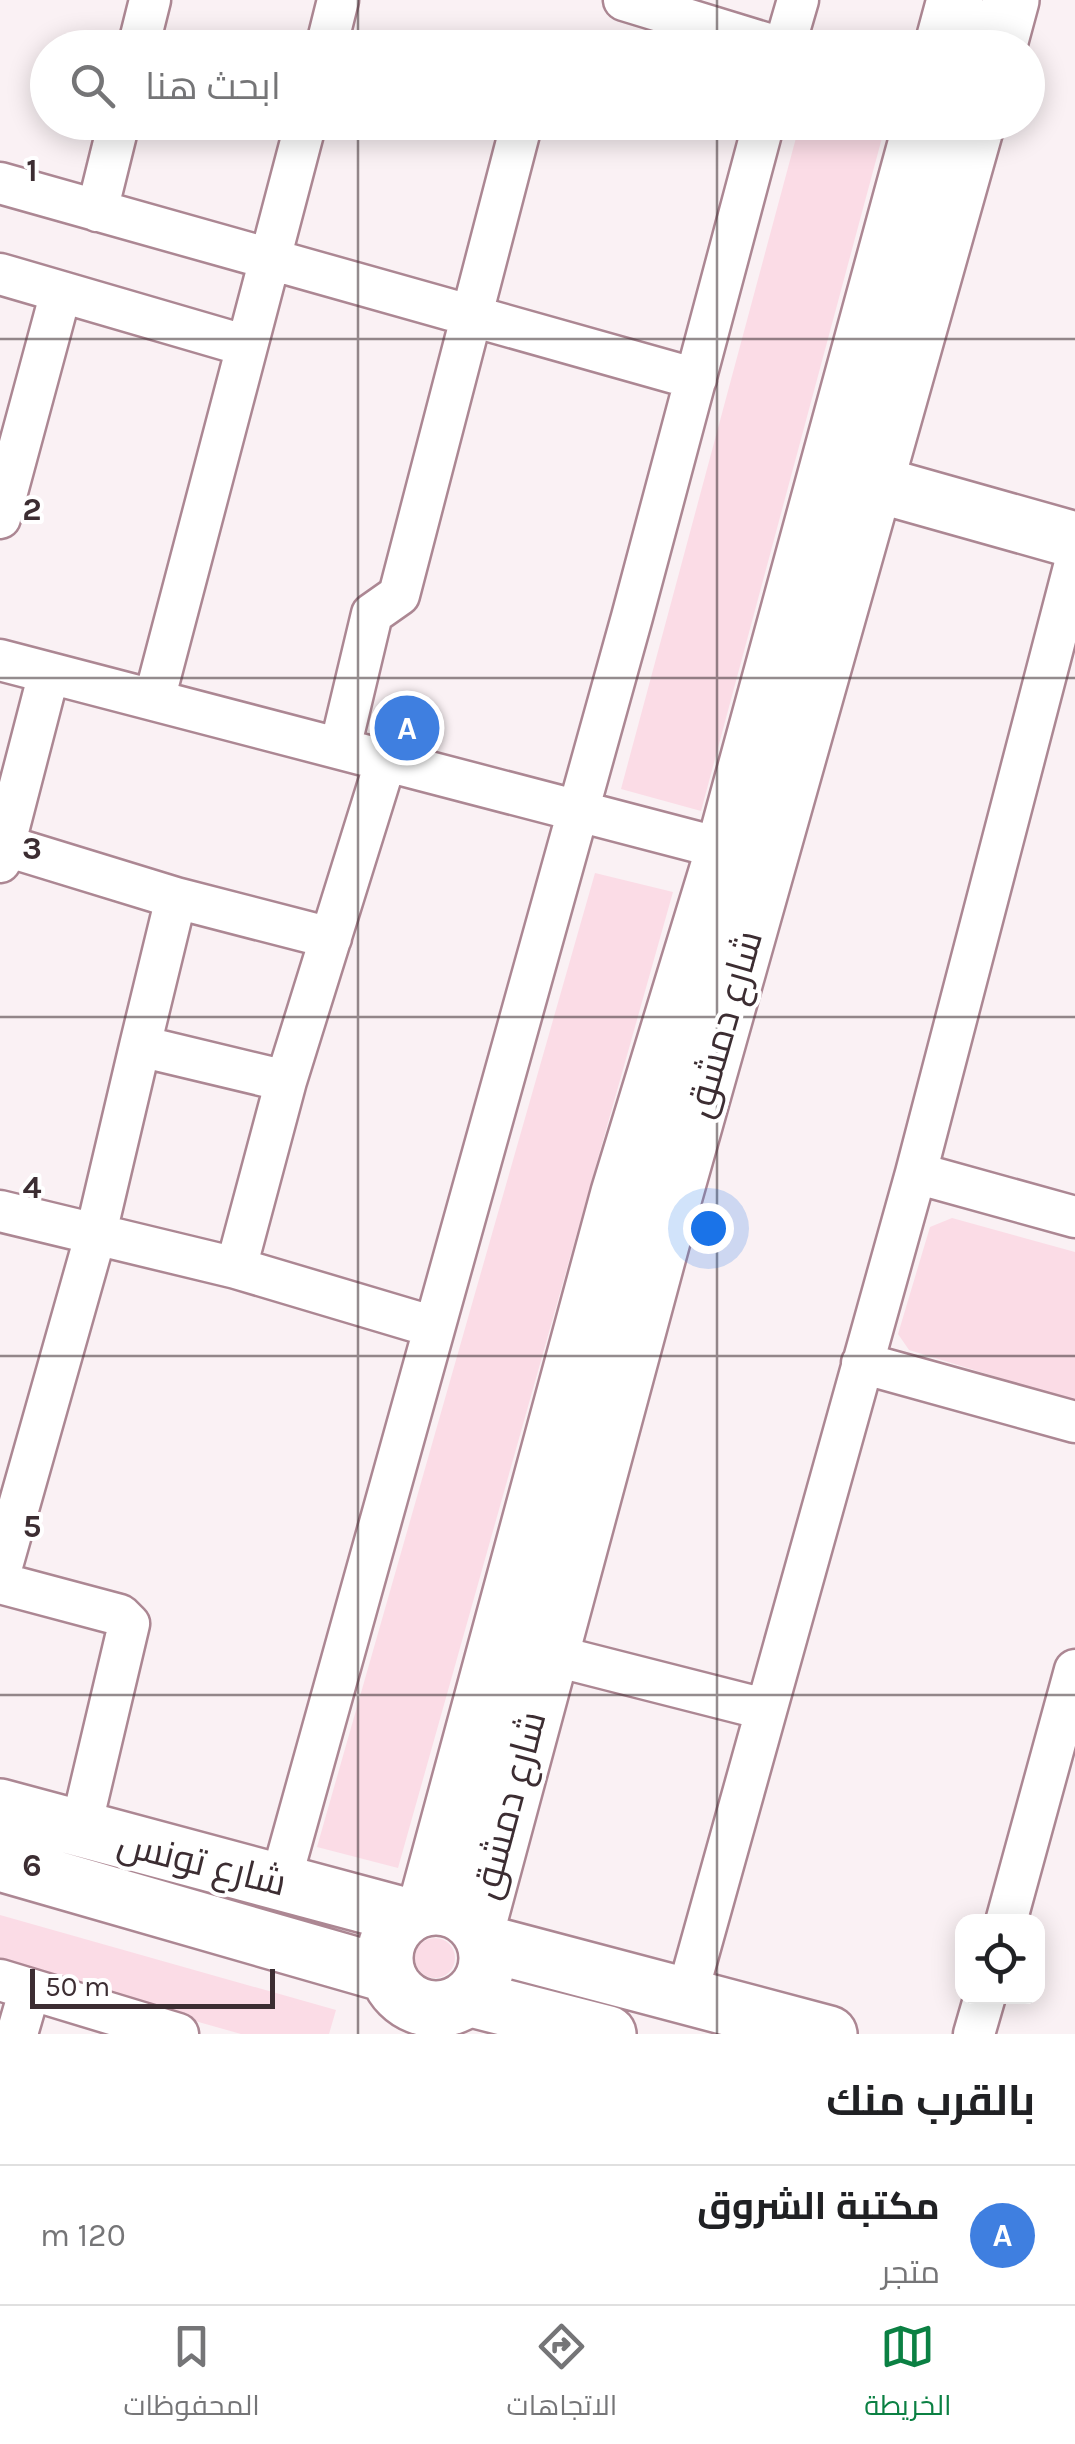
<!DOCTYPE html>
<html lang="ar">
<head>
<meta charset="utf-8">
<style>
  :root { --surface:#fff; --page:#f6f6f6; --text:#202124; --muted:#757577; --line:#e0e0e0; --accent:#0b8043 }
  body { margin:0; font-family:Karla,Cairo,sans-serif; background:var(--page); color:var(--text); direction:rtl }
  .controls { position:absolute; right:30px; bottom:30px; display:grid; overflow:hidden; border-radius:20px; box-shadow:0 5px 25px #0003 }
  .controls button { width:90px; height:90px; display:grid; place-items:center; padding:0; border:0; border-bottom:2px solid var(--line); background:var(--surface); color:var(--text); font:50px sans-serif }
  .scale { position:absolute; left:30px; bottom:25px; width:245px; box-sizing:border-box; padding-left:10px; border:5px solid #3c2d32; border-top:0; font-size:28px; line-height:35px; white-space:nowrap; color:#3c2d32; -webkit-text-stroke:8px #fff; paint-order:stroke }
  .you { position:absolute; left:708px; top:1228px; width:35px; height:35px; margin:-25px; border:8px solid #fff; border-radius:50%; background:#1a73e8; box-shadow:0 0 0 15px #1a73e833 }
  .badge { display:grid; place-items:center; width:65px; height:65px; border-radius:50%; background:var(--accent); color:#fff; font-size:32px; font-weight:700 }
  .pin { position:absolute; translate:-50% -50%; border:5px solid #fff; box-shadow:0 2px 10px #0006 }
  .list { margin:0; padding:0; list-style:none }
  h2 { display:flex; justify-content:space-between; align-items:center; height:130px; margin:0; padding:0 40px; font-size:42px }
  h2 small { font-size:32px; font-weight:400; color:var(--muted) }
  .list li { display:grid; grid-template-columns:65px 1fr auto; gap:30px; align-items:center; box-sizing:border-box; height:140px; padding:0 40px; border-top:2px solid var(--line) }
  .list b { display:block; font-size:38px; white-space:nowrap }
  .list p { margin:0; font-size:32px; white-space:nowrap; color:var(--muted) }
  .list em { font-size:32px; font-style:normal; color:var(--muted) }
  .icon { flex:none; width:55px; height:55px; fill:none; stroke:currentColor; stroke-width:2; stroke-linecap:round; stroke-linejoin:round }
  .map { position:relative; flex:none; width:1075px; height:2034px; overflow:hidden; direction:ltr }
  .search { position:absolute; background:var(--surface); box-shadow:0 5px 25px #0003; left:30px; right:30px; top:30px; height:110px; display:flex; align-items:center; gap:25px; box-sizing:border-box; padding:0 35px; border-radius:55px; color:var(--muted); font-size:38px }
  .sheet { height:270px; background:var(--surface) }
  nav { display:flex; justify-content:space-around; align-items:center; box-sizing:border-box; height:140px; border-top:2px solid var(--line); background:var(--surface); font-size:28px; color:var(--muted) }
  nav a { display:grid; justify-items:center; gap:5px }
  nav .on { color:var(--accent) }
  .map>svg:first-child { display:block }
  .grass { fill:#fbdce6 }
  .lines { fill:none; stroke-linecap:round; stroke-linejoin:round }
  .street-casing { stroke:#ac8793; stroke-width:45 }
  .secondary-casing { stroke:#ac8793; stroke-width:60 }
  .street { stroke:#fff; stroke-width:40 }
  .secondary { stroke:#fff; stroke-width:55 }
  .grid { fill:none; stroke:#3c2d32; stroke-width:2.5; stroke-opacity:0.55 }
  .labels { text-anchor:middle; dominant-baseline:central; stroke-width:8; stroke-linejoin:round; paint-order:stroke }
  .street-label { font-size:38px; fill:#3c2d32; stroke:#fff }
  .grid-label { font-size:32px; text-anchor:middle; font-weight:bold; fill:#3c2d32; stroke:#fff; stroke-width:8; stroke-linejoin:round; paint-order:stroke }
</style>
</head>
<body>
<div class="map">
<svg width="1075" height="2034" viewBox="0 0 1075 2034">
  <rect width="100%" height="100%" fill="#faf1f4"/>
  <path class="grass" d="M 800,123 L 886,123 L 701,811 L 621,789 Z
    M 595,873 L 673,892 L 398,1868 L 317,1847 Z
    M 952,1218 L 1075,1252 L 1075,1401 L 909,1350 L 898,1334 L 930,1227 Z
    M 0,1915 L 336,2010 L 329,2034 L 241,2034 L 0,1966 Z
    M415 1958a20 20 0 1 1 40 0a20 20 0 1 1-40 0Z"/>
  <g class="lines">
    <g class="street-casing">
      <path id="street" d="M 624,0 L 781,48
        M 138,48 L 150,0
        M 326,48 L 338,0
        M 784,48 L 798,0
        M 0,183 L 696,379
        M 97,211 L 119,122
        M 0,274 L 247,346
        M 0,518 L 61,292
        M 0,660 L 724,849
        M 154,700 L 306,122
        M 340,748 L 372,614 L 399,595 L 522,122
        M 0,844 L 176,898 L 140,1046 L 286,1081 L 386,760
        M 0,862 L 49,673
        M 176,898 L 331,938
        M 916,1173 L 1075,1217
        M 0,1211 L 236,1268 L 434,1327
        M 236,1268 L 286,1081
        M 862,1363 L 1075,1422
        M 0,1573 L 95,1237 L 140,1046
        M 0,1583 L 120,1615 L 129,1624 L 80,1831
        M 548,1654 L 764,1709
        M 280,1883 L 632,617 L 764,122
        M 1006,1922 L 1075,1670
        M 0,1980 L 178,2034
        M 686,1998 L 916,1173 L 1075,563
        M 17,2034 L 30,1989
        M 974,2034 L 985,1996"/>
    </g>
    <g class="secondary-casing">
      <path id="secondary" d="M 942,48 L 955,0
        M 998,48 L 1011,0
        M 876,484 L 1075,540
        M 0,1807 L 406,1916
        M 0,1863 L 386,1974
        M385 1958a51 51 0 1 1 102 0a51 51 0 1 1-102 0Z
        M 426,1907 L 619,1193 L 724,849 L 922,122
        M 477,1928 L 671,1207 L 977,122
        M 485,1943 L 829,2034
        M 468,1998 L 608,2034"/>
    </g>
    <use href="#street" class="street"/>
    <use href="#secondary" class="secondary"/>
  </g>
  <path class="grid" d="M 358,0 L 358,48M 717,0 L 717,48M 358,122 L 358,2034M 717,122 L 717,2034M 0,339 L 1075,339M 0,678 L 1075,678M 0,1017 L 1075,1017M 0,1356 L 1075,1356M 0,1695 L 1075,1695"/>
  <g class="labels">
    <g class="street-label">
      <text transform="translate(724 1024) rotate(-74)">شارع دمشق</text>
      <text transform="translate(509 1805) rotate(-75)">شارع دمشق</text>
      <text transform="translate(202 1863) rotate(14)">شارع تونس</text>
    </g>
  </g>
  <g class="grid-label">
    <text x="32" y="181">1</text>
    <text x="32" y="520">2</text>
    <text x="32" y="859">3</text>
    <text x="32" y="1198">4</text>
    <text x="32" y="1537">5</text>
    <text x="32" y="1876">6</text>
  </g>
</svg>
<div class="controls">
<button><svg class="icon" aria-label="locate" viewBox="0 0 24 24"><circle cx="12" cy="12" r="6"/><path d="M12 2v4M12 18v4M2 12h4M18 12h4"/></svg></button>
</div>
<div class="scale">50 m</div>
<div class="you"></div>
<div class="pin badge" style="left:407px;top:728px;background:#3f7fe0">A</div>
<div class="search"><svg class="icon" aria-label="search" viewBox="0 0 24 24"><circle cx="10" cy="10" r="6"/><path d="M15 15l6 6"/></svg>ابحث هنا</div>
</div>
<section class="sheet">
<h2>بالقرب منك<small></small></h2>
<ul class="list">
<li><span class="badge" style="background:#3f7fe0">A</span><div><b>مكتبة الشروق</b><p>متجر</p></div><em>120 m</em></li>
</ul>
</section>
<nav>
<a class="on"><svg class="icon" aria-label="map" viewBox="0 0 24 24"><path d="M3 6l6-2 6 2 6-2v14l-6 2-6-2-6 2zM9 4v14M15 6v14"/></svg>الخريطة</a>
<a><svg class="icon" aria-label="directions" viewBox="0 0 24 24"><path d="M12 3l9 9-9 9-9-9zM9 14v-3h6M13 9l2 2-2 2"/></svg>الاتجاهات</a>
<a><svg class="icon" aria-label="saved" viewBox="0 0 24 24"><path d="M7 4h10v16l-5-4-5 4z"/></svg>المحفوظات</a>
</nav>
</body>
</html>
